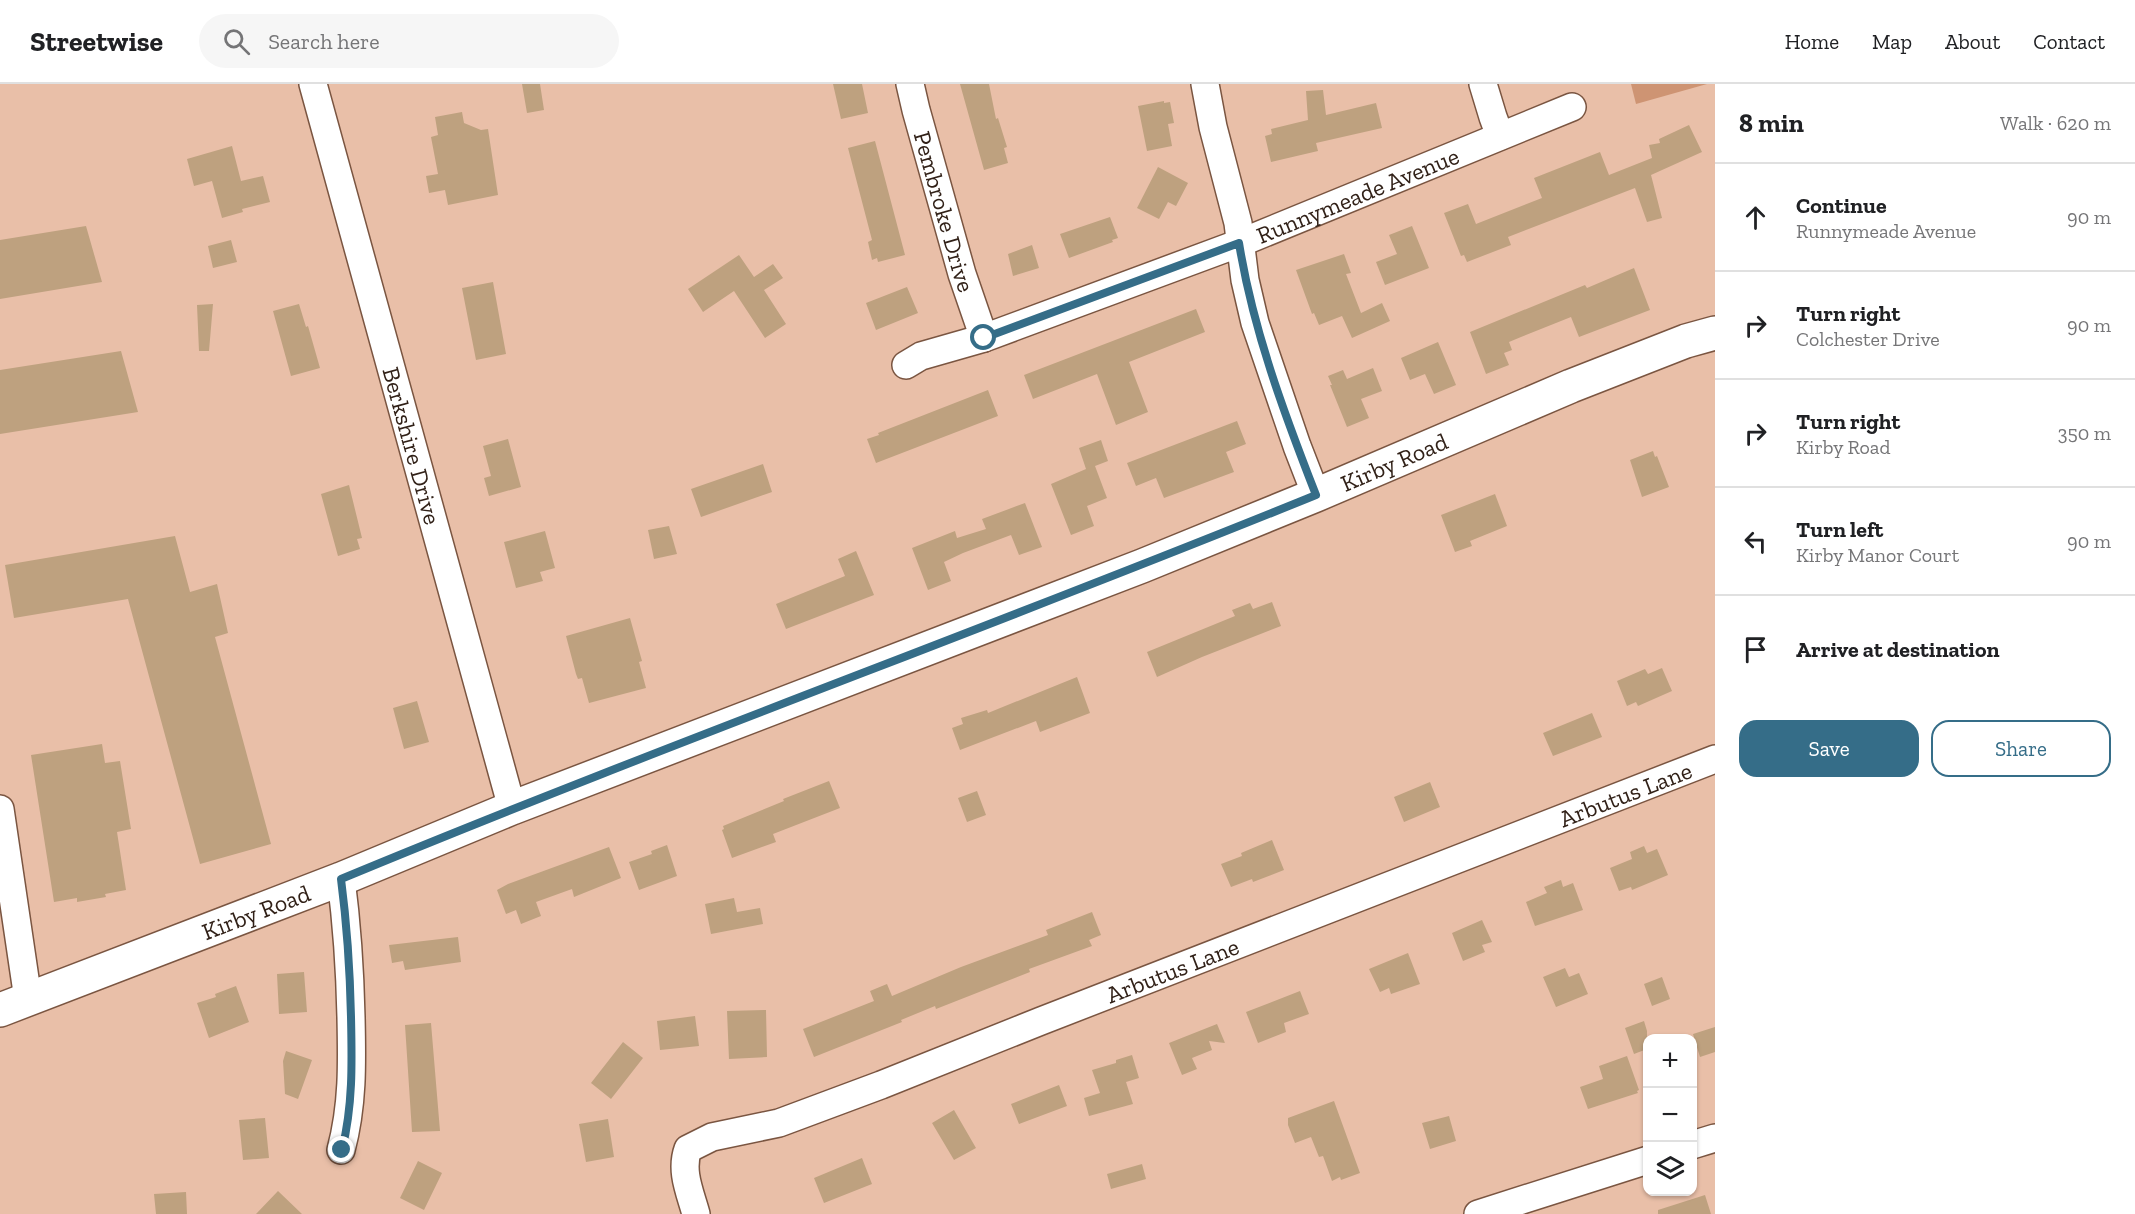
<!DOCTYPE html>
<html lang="en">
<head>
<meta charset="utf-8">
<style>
  :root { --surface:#fff; --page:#f6f6f6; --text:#202124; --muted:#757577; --line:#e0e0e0; --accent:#356d88 }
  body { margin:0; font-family:"Zilla Slab",serif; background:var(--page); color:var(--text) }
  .controls { position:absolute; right:18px; bottom:18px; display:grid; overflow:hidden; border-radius:12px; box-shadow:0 2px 4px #0004 }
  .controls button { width:54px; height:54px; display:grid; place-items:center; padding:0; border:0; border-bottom:2px solid var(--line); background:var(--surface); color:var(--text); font:30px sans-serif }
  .stop { position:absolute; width:18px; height:18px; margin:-14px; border:4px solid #356d88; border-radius:50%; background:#fff }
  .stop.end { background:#356d88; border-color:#fff; box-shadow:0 2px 6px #0008 }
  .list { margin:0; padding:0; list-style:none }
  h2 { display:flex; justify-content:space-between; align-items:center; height:78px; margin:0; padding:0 24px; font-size:26px }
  h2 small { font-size:20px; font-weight:400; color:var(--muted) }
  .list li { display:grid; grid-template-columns:39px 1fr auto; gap:18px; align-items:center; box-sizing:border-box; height:108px; padding:0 24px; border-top:2px solid var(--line) }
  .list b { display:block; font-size:22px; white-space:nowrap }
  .list p { margin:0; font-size:20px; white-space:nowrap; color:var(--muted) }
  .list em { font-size:20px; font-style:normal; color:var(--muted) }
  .actions { display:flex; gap:12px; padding:18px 24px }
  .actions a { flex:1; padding:14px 0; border:2px solid var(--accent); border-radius:18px; text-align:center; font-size:21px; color:var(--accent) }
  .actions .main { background:var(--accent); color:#fff }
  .icon { flex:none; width:33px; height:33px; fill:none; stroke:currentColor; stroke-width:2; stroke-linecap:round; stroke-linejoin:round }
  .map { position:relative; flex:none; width:1715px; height:1130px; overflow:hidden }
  header { display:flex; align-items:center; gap:36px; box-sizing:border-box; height:84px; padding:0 30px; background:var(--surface); border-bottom:2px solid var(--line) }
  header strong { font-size:28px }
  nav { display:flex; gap:33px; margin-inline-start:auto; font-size:21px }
  .search { width:420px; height:54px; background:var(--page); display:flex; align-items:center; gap:15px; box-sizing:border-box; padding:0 21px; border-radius:33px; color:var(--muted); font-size:22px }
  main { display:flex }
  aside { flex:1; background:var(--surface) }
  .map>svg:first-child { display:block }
  .green { fill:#ce9473 }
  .building { fill:#bea17f }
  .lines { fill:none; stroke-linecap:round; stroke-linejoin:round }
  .minor-casing { stroke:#7a5541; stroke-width:30 }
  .major-casing { stroke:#7a5541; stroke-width:36 }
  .minor { stroke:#fff; stroke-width:27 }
  .major { stroke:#fff; stroke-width:33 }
  .route { stroke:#356d88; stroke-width:8 }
  .labels { text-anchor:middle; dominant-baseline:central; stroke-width:5; stroke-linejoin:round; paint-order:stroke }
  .street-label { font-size:24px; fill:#312118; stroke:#fbe5d9 }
</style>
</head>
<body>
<header>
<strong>Streetwise</strong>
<div class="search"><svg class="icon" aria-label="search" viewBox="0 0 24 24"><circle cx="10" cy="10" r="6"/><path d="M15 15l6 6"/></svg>Search here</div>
<nav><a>Home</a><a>Map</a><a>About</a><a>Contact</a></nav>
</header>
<main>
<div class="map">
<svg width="1715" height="1130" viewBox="0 0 1715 1130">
  <rect width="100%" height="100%" fill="#e9bfa8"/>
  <path class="green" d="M 1631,0 L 1707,0 L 1636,20 Z"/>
  <path class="building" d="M 522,0 L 540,0 L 544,26 L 527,29 Z
    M 833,0 L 862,0 L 868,29 L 841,35 Z
    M 960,0 L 989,0 L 996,35 L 998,34 L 1007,63 L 1004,64 L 1008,79 L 984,86 Z
    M 1323,6 L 1326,31 L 1376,19 L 1382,44 L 1316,59 L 1318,67 L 1271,78 L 1265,52 L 1272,50 L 1271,45 L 1308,36 L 1306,7 Z
    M 1164,17 L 1164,19 L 1170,18 L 1174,39 L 1168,40 L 1172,62 L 1147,67 L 1138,22 Z
    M 462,28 L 464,39 L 481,46 L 488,45 L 498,111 L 448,121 L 445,106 L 429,109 L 426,92 L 438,90 L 431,53 L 438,51 L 435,33 Z
    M 1689,41 L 1702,68 L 1651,91 L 1662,134 L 1647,138 L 1635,104 L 1508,153 L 1511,161 L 1467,178 L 1464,171 L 1461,172 L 1444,129 L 1468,120 L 1476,140 L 1542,114 L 1534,94 L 1600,68 L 1609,91 L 1652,74 L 1649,61 L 1660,59 L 1659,55 Z
    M 875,57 L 905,171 L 878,178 L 877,174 L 872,176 L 868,158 L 872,156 L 848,64 Z
    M 232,62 L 241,97 L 263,92 L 270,118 L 242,125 L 243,128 L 222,134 L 212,97 L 194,102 L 187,75 Z
    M 1158,83 L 1188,99 L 1176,122 L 1168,118 L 1159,135 L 1137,124 Z
    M 1110,133 L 1118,154 L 1112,156 L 1113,158 L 1069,174 L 1060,150 Z
    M 86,142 L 102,198 L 0,215 L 0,156 Z
    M 1412,142 L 1429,184 L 1385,201 L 1376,178 L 1397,170 L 1389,151 Z
    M 231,156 L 237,178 L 213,184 L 208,162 Z
    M 1032,161 L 1039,184 L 1013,192 L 1008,170 Z
    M 1344,170 L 1351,189 L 1346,190 L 1361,229 L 1382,219 L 1390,237 L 1352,254 L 1342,232 L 1319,241 L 1314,229 L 1312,230 L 1296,186 Z
    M 739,171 L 754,193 L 773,180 L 783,194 L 764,206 L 786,240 L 765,254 L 734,207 L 703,228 L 688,205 Z
    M 1634,184 L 1650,226 L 1579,253 L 1571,233 L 1521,253 L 1509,258 L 1512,266 L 1504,269 L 1509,281 L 1486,290 L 1470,248 L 1585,201 L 1587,204 Z
    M 493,198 L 506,270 L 476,276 L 462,204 Z
    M 907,203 L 918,229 L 876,246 L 866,219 Z
    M 213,220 L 209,267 L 199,267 L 197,221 Z
    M 299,220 L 306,243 L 308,242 L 320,284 L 291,292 L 273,227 Z
    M 1196,225 L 1205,248 L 1129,278 L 1148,328 L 1116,341 L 1097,290 L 1033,315 L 1024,291 Z
    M 1438,258 L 1456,301 L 1434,310 L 1425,290 L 1410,296 L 1401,274 Z
    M 121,267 L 138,328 L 0,350 L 0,286 Z
    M 1373,284 L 1382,307 L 1361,315 L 1369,334 L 1347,343 L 1330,301 L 1332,301 L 1328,292 L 1343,286 L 1347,295 Z
    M 988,306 L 998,332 L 876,379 L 867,355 L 879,351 L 878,349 Z
    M 1237,337 L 1246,360 L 1226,368 L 1234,388 L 1164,414 L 1156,394 L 1136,402 L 1127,379 Z
    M 508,355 L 521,403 L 489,412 L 484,394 L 491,392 L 483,362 Z
    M 1101,356 L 1108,377 L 1095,382 L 1107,414 L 1087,422 L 1094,442 L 1071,451 L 1051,400 L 1086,385 L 1079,364 Z
    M 1653,367 L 1655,373 L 1657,372 L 1669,403 L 1642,413 L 1630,376 Z
    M 763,380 L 772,408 L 701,433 L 691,405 Z
    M 349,401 L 362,454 L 357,455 L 360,465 L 338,472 L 321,410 Z
    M 1495,410 L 1507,442 L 1470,457 L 1472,462 L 1455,468 L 1441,431 Z
    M 1025,419 L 1042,463 L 1019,471 L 1011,451 L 963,469 L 944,478 L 951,497 L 928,506 L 912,464 L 955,447 L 957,454 L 986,445 L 982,435 Z
    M 669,442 L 677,470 L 654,475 L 648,446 Z
    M 545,447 L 555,484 L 540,488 L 543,497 L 516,504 L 504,458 Z
    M 175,452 L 190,508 L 217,500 L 228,549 L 215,553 L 271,760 L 200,780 L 128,515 L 14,534 L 5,481 Z
    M 856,467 L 874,511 L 786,545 L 776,520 L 845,492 L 838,475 Z
    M 1272,518 L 1281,542 L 1202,573 L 1157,593 L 1147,568 L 1235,532 L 1232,526 L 1250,519 L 1253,525 Z
    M 630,534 L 642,577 L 639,578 L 646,604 L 589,619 L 582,594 L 578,595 L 576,590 L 566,552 Z
    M 1662,584 L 1672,607 L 1638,622 L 1636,618 L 1627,622 L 1617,597 L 1645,585 L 1648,590 Z
    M 1077,593 L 1090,629 L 1040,648 L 1036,637 L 960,666 L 952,644 L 963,640 L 961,634 L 987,626 L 988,629 Z
    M 417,617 L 429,658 L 404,665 L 393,624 Z
    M 1592,629 L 1602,653 L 1553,672 L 1543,649 Z
    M 102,660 L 105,679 L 120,677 L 131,745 L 117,748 L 126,806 L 105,810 L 106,813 L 77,818 L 77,814 L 54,818 L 31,671 Z
    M 829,697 L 840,724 L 773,750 L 776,758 L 732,774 L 722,746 L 724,745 L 723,742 L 784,717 L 783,715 Z
    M 1430,698 L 1440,723 L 1404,738 L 1394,713 Z
    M 977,707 L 986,731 L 967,738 L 958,714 Z
    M 1272,756 L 1284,786 L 1253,798 L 1252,795 L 1231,803 L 1221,780 L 1242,772 L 1241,769 Z
    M 667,761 L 677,792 L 639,806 L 629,778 L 652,770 L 651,767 Z
    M 1644,762 L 1647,769 L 1657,765 L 1668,791 L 1632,806 L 1631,803 L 1619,807 L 1610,784 L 1632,775 L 1630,768 Z
    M 609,763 L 621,794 L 574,813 L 572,805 L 536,818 L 541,832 L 521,840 L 516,826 L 506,830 L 497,806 L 508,800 Z
    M 1561,796 L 1563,803 L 1573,799 L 1583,826 L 1535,842 L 1526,818 L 1547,809 L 1544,803 Z
    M 734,814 L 737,828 L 760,824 L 763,840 L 711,850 L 705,820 Z
    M 1092,828 L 1101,851 L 1089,856 L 1092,862 L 1029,885 L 1030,888 L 936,925 L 935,922 L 901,936 L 902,938 L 814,973 L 803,945 L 874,917 L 870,907 L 887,900 L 892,912 L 961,883 L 1048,851 L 1046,846 Z
    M 1482,836 L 1492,858 L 1482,861 L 1485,868 L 1463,877 L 1452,849 Z
    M 458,853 L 461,878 L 405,886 L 403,877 L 392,879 L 389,861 Z
    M 1408,869 L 1420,900 L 1391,910 L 1389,904 L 1380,908 L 1369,885 Z
    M 1565,884 L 1569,893 L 1579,889 L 1588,910 L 1556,923 L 1543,893 Z
    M 304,888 L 307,928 L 279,930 L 277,890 Z
    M 1662,893 L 1670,915 L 1652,922 L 1644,900 Z
    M 236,902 L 249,938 L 209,954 L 197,919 L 216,913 L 215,910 Z
    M 1300,907 L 1309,930 L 1284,939 L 1286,948 L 1258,959 L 1246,928 Z
    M 766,926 L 767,973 L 729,975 L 727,927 Z
    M 695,932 L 699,962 L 660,966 L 657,937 Z
    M 1644,937 L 1647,947 L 1647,965 L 1634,970 L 1625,944 Z
    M 431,939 L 440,1047 L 412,1048 L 405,941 Z
    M 1217,940 L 1225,959 L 1209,957 L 1212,966 L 1192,974 L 1197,985 L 1182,991 L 1169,959 Z
    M 1715,943 L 1715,968 L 1700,973 L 1693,950 Z
    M 623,958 L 643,974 L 611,1015 L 591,999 Z
    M 286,967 L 312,976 L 298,1015 L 285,1010 L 283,977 Z
    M 1132,971 L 1139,994 L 1126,998 L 1133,1020 L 1089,1032 L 1084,1014 L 1100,1009 L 1092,986 L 1116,979 L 1116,976 Z
    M 1627,972 L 1639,1006 L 1637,1007 L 1638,1009 L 1588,1025 L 1580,1003 L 1603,995 L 1599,982 Z
    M 1059,1001 L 1067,1022 L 1019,1040 L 1011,1020 Z
    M 1334,1017 L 1360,1089 L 1341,1096 L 1340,1093 L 1332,1097 L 1323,1072 L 1319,1073 L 1311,1053 L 1295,1059 L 1288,1041 L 1288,1034 Z
    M 954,1026 L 976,1064 L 954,1076 L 932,1039 Z
    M 1449,1032 L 1456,1057 L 1430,1065 L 1422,1039 Z
    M 265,1034 L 269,1074 L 243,1076 L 239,1036 Z
    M 608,1035 L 614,1073 L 586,1078 L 579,1040 Z
    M 862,1074 L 872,1100 L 824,1119 L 814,1094 Z
    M 418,1077 L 442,1089 L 424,1126 L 400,1114 Z
    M 1142,1080 L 1146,1095 L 1111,1105 L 1107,1090 Z
    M 278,1107 L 302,1130 L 256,1130 Z
    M 186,1108 L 187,1130 L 156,1130 L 154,1110 Z
    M 1705,1111 L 1711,1130 L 1658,1130 L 1658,1126 Z"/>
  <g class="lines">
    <g class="minor-casing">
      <g id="minor">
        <path id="s1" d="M 313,0 L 512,724"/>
        <path id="s2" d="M 910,0 L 916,26 L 962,190 L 984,254"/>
        <path d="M 1205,0 L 1213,43 L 1238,139 L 1245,196 L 1255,239 L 1297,362 L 1316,411"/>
        <path d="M 1483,0 L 1493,33 L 1500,52"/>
        <path id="s3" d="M 906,281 L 921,272 L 984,254 L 1240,159 L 1572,23"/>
        <path d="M 0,725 L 28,915"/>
        <path d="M 341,795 C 347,841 350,887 351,933 C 352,979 353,1021 341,1066"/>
        <path d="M 1692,1061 L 1715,1054"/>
        <path id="s4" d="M 696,1130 C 690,1108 680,1087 688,1065 L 712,1053 L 779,1039 L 881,1001 L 1041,937 L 1715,675"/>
        <path d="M 1478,1130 L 1648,1076"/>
      </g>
    </g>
    <g class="major-casing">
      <g id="major">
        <path id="s5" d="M 0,926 L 341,795 L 512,724 L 1142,482 L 1316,411 L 1571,302 L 1686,257 L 1715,249"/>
      </g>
    </g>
    <use href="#minor" class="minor"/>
    <use href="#major" class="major"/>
  </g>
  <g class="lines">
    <path class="route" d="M 342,1066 C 353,1021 352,979 351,933 C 350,886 347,841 341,795 C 664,661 992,543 1316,411 C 1284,329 1253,246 1239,159 L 984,254"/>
  </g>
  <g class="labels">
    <g class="street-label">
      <text stroke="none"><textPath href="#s3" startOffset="483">Runnymeade Avenue</textPath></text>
      <text stroke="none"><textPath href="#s2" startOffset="132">Pembroke Drive</textPath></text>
      <text stroke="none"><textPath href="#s1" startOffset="375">Berkshire Drive</textPath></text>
      <text stroke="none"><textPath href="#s5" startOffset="1498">Kirby Road</textPath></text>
      <text stroke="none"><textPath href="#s4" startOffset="1070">Arbutus Lane</textPath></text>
      <text stroke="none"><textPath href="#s5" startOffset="274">Kirby Road</textPath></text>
      <text stroke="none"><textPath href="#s4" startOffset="584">Arbutus Lane</textPath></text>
    </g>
  </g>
</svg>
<div class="controls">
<button>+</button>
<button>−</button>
<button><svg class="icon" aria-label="layers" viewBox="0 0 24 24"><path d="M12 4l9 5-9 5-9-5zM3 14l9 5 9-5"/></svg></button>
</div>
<div class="stop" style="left:984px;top:254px"></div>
<div class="stop end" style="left:342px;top:1066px"></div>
</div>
<aside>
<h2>8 min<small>Walk · 620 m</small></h2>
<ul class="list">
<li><svg class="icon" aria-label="ahead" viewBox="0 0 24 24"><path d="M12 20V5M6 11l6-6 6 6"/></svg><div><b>Continue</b><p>Runnymeade Avenue</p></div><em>90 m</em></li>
<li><svg class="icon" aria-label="right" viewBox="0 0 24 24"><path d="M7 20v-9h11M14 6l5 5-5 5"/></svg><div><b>Turn right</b><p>Colchester Drive</p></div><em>90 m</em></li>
<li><svg class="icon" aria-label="right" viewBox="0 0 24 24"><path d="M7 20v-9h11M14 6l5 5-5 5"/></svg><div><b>Turn right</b><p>Kirby Road</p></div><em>350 m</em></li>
<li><svg class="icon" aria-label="left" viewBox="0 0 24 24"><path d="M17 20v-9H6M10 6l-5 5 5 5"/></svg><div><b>Turn left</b><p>Kirby Manor Court</p></div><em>90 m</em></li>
<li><svg class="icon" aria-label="arrive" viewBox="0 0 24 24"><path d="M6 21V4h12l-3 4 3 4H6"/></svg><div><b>Arrive at destination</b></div></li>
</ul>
<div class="actions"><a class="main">Save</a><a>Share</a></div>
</aside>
</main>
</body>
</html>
